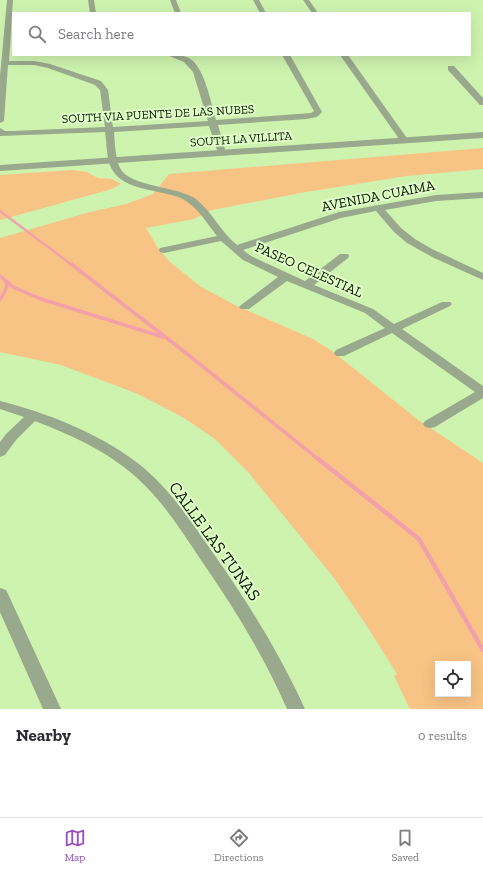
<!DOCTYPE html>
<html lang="en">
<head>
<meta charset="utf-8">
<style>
  :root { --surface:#fff; --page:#f7f7f7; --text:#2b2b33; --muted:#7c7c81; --line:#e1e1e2; --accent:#984ec1 }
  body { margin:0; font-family:"Zilla Slab",serif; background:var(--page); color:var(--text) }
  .controls { position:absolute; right:12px; bottom:12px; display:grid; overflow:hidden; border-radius:0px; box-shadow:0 4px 16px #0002 }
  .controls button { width:36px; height:36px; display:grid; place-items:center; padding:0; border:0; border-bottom:1px solid var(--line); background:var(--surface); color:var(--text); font:20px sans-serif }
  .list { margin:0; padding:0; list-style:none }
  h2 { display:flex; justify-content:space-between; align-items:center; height:52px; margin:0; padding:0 16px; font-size:17px }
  h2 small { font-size:13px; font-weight:400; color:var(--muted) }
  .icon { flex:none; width:22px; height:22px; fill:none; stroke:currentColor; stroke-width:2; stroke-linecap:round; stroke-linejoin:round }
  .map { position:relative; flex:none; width:483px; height:709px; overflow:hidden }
  .search { position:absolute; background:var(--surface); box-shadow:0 4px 16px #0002; left:12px; right:12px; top:12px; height:44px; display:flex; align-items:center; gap:10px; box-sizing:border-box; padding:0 14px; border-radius:0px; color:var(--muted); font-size:15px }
  .sheet { height:108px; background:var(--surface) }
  nav { display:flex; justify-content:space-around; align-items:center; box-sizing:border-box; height:56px; border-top:1px solid var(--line); background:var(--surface); font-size:11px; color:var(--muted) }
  nav a { display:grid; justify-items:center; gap:2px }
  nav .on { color:var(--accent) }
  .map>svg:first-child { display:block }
  .green { fill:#f8c485; fill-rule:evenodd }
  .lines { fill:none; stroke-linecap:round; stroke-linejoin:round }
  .stream-far2 { stroke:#f2a0aa; stroke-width:2.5 }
  .stream-far1 { stroke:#f2a0aa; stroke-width:3.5 }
  .stream { stroke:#f2a0aa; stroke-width:4.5 }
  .service { fill:#99a98d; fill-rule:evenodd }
  .minor { fill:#99a98d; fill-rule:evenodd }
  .tertiary { fill:#99a98d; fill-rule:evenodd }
  .labels { text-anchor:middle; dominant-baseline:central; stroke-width:4; stroke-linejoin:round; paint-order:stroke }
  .far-street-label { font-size:12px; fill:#0c1801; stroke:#e0fec8 }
  .street-label { font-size:14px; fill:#0c1801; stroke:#e0fec8 }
  .near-street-label { font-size:17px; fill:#0c1801; stroke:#e0fec8 }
</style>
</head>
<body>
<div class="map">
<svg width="483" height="709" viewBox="0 0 483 709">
  <rect width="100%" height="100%" fill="#cef3af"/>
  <path class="green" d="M 483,148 L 483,169 L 407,176 L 306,192 L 212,210 L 194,219 L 146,228 L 158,248 L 169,261 L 201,287 L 235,305 L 313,339 L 332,351 L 417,419 L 483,463 L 483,709 L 410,709 L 394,676 L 397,674 L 365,623 L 334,578 L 249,473 L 215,439 L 184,418 L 138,394 L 61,365 L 0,352 L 0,238 L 90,212 L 126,204 L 153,194 L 169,174 ZM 438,664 L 468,664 L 468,694 L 438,694 Z
    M 73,170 L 87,172 L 98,178 L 112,179 L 121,184 L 112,189 L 0,220 L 0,175 Z"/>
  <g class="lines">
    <path class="stream-far2" d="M 0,211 L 72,265"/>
    <path class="stream-far1" d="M 71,264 L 186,353 L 318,459
      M 0,276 L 13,287 L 41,299 L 163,337
      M 0,300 L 7,287 L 6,281"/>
    <path class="stream" d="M 317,458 L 419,539 L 483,650"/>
    <path class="service" d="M 425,12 L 429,13 L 424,13 Z"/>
    <path class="minor" d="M 7,0 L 13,0 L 9,61 L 34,61 L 50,64 L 101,81 L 108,90 L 113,127 L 208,121 L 193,72 L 184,62 L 167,55 C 175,55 182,55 189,58 C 205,67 211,104 216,120 L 311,113 L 314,111 L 282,55 L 290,55 L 322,112 L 317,117 L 307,119 L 218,125 L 226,153 L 222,156 L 218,153 L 209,126 L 114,132 C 115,143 115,157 120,168 C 129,187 178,186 196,199 C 212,212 221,232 237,245 L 339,212 L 436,195 L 483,192 L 483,198 L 436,201 L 385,210 L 401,228 L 415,239 L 432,249 L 483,273 L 483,280 L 434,258 L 407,243 L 394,232 L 376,211 L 341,218 L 243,250 L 251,256 L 305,281 L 340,254 L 348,254 L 349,256 L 348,258 L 314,285 L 373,309 L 394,324 L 442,302 L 450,302 L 452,304 L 450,306 L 402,329 L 483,386 L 483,398 L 435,427 L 430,428 L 425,427 L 423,424 L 425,421 L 475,392 L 392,333 L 344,356 L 336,356 L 334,353 L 336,350 L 385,328 L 365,313 L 287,281 L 249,309 L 241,309 L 239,307 L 241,305 L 278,277 L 243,260 L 221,241 L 164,253 L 160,252 L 159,250 L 160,248 L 217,236 C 206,222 195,203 178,197 C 160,190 124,190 113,171 C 106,161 107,144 105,132 L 0,136 L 0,128 L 5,131 L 13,131 L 105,127 L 100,90 L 95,85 L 48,68 L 34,65 L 8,65 L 4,121 L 0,123 L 0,76 Z
      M 88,0 L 94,0 L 96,13 L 90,13 Z
      M 170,0 L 176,0 L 181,13 L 175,13 Z
      M 253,0 L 259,0 L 266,13 L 260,13 Z
      M 303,0 L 309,0 L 318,13 L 312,13 Z
      M 340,55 L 348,55 L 409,141 L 408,143 L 402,143 Z
      M 448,66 L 454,66 L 483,98 L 483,105 L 480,105 L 448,70 Z
      M 0,401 C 47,413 96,432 135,461 C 167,485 189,518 211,550 C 247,601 279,652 305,709 L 287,709 C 264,656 234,608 201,560 C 181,530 162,500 136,477 C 107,451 71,435 35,421 L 16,440 L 5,455 L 0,457 L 0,442 L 6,434 L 24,417 L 0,409 Z
      M 0,588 L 6,590 L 8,594 L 61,709 L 43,709 L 0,612 Z"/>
    <path class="tertiary" d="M 483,132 L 483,138 L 0,171 L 0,165 Z"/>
  </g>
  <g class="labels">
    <g class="far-street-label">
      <text transform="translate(158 114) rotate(-3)">SOUTH VIA PUENTE DE LAS NUBES</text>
      <text transform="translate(241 139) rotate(-4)">SOUTH LA VILLITA</text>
    </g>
    <g class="street-label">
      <text transform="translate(378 196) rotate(-11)">AVENIDA CUAIMA</text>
      <text transform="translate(309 270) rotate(24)">PASEO CELESTIAL</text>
    </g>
    <g class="near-street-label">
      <text transform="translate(215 541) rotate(54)">CALLE LAS TUNAS</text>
    </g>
  </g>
</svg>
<div class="controls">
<button><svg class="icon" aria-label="locate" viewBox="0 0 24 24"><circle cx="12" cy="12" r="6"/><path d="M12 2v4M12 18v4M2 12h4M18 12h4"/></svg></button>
</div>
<div class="search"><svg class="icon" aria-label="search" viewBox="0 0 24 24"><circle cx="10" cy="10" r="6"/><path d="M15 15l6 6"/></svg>Search here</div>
</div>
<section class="sheet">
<h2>Nearby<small>0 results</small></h2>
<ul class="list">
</ul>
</section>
<nav>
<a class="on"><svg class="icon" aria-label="map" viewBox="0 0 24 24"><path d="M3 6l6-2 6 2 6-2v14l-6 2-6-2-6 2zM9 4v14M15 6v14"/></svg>Map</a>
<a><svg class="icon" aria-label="directions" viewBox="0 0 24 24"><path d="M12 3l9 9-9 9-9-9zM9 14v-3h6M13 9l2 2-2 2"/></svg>Directions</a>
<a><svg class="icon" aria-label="saved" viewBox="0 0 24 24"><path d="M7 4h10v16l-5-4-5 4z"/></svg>Saved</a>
</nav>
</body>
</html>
